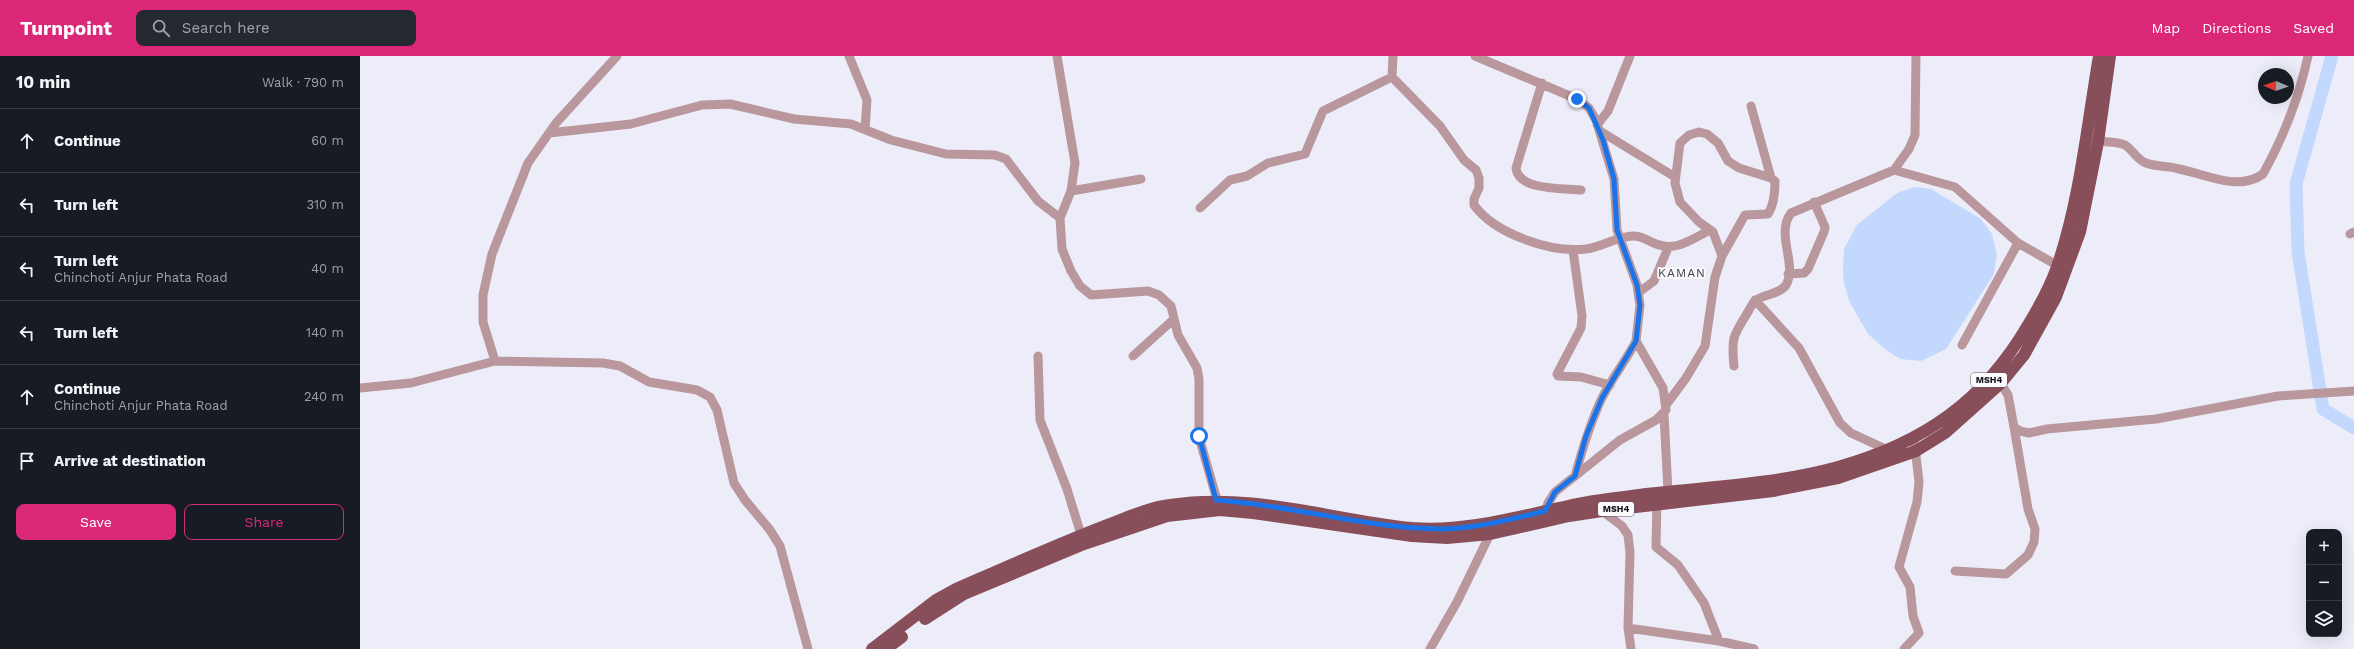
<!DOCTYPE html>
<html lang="en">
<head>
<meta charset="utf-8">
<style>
  :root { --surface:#171b24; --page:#242831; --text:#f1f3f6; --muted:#9ea1a6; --line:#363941; --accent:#db2777 }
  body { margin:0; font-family:"Work Sans",sans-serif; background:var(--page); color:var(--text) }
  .controls { position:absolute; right:12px; bottom:12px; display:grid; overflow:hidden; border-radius:8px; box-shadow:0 4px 16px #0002 }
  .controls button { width:36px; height:36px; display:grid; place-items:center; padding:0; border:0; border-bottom:1px solid var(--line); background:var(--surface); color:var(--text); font:20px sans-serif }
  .compass { position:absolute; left:1898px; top:12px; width:36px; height:36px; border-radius:50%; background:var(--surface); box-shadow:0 4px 16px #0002; rotate:272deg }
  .stop { position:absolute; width:12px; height:12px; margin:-9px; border:3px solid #1a73e8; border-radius:50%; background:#fff }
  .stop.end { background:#1a73e8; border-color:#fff; box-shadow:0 1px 4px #0008 }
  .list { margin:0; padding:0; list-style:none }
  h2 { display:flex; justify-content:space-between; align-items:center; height:52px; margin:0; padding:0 16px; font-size:17px }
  h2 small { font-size:13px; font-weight:400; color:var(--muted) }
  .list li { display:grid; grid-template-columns:26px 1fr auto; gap:12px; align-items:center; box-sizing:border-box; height:64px; padding:0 16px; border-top:1px solid var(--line) }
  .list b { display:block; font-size:15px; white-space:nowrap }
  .list p { margin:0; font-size:13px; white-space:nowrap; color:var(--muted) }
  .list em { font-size:13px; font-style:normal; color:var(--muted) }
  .actions { display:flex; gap:8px; padding:12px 16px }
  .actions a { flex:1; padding:9px 0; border:1px solid var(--accent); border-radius:8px; text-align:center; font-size:14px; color:var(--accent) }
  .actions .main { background:var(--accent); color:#fff }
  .icon { flex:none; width:22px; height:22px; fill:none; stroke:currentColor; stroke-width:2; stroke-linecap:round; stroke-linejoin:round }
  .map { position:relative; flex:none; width:1994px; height:593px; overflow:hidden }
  header { display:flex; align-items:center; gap:24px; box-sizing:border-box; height:56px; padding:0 20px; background:var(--accent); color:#fff }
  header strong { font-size:19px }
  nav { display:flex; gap:22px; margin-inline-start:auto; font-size:14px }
  .search { width:280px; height:36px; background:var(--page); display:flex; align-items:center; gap:10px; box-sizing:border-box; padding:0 14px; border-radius:8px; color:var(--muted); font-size:15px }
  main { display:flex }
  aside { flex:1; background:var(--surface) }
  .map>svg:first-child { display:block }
  .water { fill:#c3d8fd }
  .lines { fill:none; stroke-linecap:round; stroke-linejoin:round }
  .river { stroke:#c3d8fd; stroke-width:13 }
  .minor { stroke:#b9979d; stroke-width:9 }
  .major { stroke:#884e5a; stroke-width:12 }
  .route { stroke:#1a73e8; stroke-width:5 }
  .labels { text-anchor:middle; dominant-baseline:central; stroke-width:4; stroke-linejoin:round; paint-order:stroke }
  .shield { fill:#fbfbfe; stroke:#58585c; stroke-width:1 }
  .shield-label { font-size:9px; font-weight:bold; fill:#121216 }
  .quarter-label { font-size:12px; letter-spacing:1px; fill:#41414a; stroke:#fbfbfe }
</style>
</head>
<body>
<header>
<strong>Turnpoint</strong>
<div class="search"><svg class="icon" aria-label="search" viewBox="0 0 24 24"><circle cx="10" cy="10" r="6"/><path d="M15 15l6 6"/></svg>Search here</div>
<nav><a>Map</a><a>Directions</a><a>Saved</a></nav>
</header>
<main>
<aside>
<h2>10 min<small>Walk · 790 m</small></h2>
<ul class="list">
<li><svg class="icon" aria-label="ahead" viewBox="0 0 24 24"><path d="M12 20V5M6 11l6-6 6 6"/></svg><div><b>Continue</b></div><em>60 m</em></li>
<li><svg class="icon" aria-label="left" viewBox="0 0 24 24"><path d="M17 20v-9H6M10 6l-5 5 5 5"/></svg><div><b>Turn left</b></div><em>310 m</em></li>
<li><svg class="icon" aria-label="left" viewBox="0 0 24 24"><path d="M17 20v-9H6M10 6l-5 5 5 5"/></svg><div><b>Turn left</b><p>Chinchoti Anjur Phata Road</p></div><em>40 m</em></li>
<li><svg class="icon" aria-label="left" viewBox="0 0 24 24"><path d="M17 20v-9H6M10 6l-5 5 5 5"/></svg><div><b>Turn left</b></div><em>140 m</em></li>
<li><svg class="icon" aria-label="ahead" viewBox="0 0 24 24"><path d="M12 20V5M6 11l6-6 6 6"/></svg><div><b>Continue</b><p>Chinchoti Anjur Phata Road</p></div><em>240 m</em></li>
<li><svg class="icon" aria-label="arrive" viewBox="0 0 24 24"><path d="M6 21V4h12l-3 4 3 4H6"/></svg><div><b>Arrive at destination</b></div></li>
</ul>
<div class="actions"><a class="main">Save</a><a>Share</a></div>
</aside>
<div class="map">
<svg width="1994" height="593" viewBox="0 0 1994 593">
  <rect width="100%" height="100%" fill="#ededf9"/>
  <path class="water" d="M 1554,131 L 1571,133 L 1621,163 L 1632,178 L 1637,198 L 1634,218 L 1586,293 L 1561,305 L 1540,303 L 1525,293 L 1508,278 L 1489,245 L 1484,227 L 1483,214 L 1484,193 L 1497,169 L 1537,137 Z"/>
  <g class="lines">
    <path class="river" d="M 1972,0 L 1936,128 L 1938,196 L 1963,353 L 1994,372"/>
    <path class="minor" d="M 257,0 L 196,67 L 168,107 L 132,198 L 123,239 L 123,266 L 135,305 L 243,307 L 260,310 L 289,326 L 337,334 L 350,341 L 357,354 L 374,427 L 385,444 L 410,474 L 420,490 L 448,593
      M 489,0 L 507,44 L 505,73
      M 697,0 L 715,107 L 711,135 L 700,162 L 702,193 L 711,215 L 720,230 L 731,239 L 788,235 L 799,239 L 811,250 L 818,279 L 837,312 L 839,323 L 839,381 L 859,451
      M 1033,0 L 1032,21 L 1080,70 L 1104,104 L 1116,114 L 1119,122 L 1119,132 L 1114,143 L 1114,149 C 1135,178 1191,197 1226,193 C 1242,191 1258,180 1273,180 C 1283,180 1288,185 1296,188 C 1316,196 1332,183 1350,174
      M 1115,0 L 1217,43 L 1229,52 L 1236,64 L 1254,123 L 1257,174 L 1277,229 L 1280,249 L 1276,285 L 1303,332 L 1306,354 L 1296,364 L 1260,384 L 1195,436 L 1188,447 L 1184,460
      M 1182,27 L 1156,112 C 1158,135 1204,132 1221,134
      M 1391,50 L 1411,122
      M 1237,69 L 1248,55 L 1270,0
      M 1240,75 L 1315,121
      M 189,77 L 271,68 L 342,49 L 370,48 L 434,63 L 491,68 L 531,84 L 586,98 L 635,99 L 646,103 L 678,145 L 700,162
      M 1732,85 C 1742,86 1756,85 1765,89 C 1773,94 1777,104 1786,107 C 1797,111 1809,110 1819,113 C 1845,118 1878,136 1903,118 C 1923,82 1939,41 1948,0
      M 1534,114 L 1549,93 L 1555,79 L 1556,0
      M 711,135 L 781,123
      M 840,152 L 870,124 L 887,120 L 908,107 L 945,98 L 963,55 L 1032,21
      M 1990,178 L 1994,176
      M 1213,194 L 1222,260 L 1221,272 L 1197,318 L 1198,320 L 1221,321 L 1250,329
      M 1428,218 L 1444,217 L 1448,213 L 1464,176 L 1465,171 L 1454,146
      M 1278,237 L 1294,225 L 1308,192
      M 1395,244 L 1439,292 L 1480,367 L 1491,377 L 1530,395
      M 1602,289 L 1658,187
      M 678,300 L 680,364 L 707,433 L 723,485
      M 773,300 L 814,263
      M 1374,310 C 1371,282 1373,280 1388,256 C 1390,252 1393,246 1396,244 C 1405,238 1420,238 1426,229 C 1438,209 1415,178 1431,157 L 1534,114 L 1595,131 L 1658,187 L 1702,212
      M 1638,323 L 1648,339 L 1654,371 L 1660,375 L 1669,377 L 1687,373 L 1796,363 L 1918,340 L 1994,335
      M 0,332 L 51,327 L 135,305
      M 1306,349 L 1326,322 L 1345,290 L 1355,221 L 1362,200 L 1385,159 L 1408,158 C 1414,149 1415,135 1415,125 L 1411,122 L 1379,112 L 1368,105 L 1358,87 L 1347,78 L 1339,76 L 1329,79 L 1320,87 L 1315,127 L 1320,146 L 1339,166 L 1353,176 L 1362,200
      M 1304,358 L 1308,436
      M 1215,420 C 1222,394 1230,368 1241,344 C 1251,323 1266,305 1276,285
      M 1297,443 L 1296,491 L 1318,509 L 1344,547 L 1359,585
      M 1242,455 L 1262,470 L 1268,479 L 1270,496 L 1268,572 L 1271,593
      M 1595,515 L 1646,518 L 1668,499 L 1674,486 L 1675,473 L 1668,453 L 1654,371
      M 1268,572 L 1359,585 L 1394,593
      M 1070,593 L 1097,546 L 1132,474
      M 1544,593 L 1559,577 L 1553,560 L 1550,531 L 1539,511 L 1557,446 L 1559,426 L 1554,383"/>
    <path class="major" d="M 565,563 L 604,538 L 724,488 L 807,460 L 860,454 L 893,457 L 1052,480 L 1087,482 L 1130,478 L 1209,460 L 1242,455 L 1413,435 L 1478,422 L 1556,395 L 1585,377 L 1641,327 L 1664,299 L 1696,241 L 1720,176 L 1738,86 L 1750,0
      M 512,593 L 576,544 L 596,533 C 644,512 693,490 742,471 C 764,463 786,452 810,449 C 892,436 971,464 1052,472 C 1106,476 1156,461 1208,450 C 1234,444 1260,442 1286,438 C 1350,431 1416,428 1478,411 C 1563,387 1623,346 1668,269 C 1679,251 1690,231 1697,211 C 1720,144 1727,70 1739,0
      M 526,593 L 542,581"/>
  </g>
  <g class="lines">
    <path class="route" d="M 839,380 L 856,444 C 932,449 1007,473 1083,473 C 1118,472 1152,463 1185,455 L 1195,436 L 1215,420 L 1226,380 L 1242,342 L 1276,285 L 1280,249 L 1277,229 L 1257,174 L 1254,123 L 1243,84 L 1229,52 L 1217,43"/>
  </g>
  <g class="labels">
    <g class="shield">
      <rect x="1611" y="317" width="36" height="14" rx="3"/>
      <rect x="1238" y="446" width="36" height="14" rx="3"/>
    </g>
    <g class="shield-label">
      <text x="1629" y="324">MSH4</text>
      <text x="1256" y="453">MSH4</text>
    </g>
    <g class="quarter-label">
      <text x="1322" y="217">KAMAN</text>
    </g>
  </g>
</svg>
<div class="controls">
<button>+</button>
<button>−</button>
<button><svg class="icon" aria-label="layers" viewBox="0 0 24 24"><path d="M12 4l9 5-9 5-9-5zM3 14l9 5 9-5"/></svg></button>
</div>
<svg class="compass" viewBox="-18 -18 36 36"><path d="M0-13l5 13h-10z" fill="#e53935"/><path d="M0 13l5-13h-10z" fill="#9ea1a6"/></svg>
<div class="stop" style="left:839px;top:380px"></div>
<div class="stop end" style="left:1217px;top:43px"></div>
</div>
</main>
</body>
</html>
